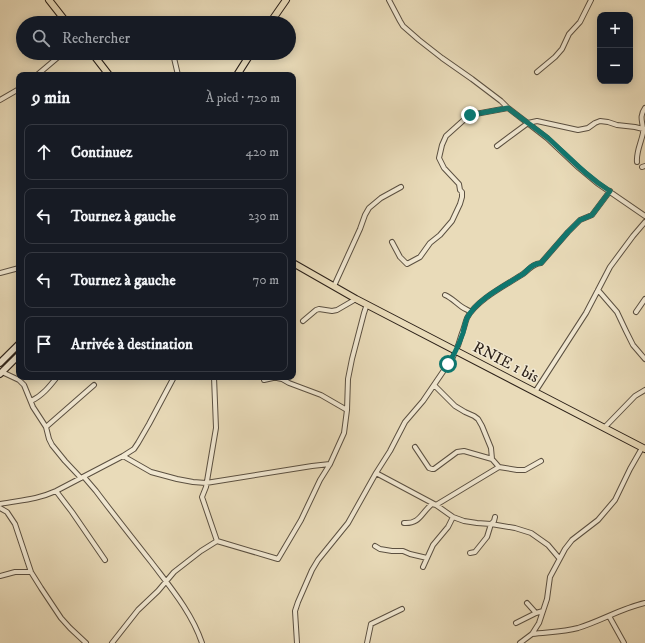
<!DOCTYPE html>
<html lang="fr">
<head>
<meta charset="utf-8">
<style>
  :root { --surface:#171b24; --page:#242831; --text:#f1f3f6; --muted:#9ea1a6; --line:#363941 }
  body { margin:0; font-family:"IM FELL DW Pica",serif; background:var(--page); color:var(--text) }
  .controls { position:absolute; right:12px; top:12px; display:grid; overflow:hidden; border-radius:8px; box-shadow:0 2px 10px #0003 }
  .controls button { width:36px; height:36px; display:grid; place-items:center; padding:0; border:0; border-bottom:1px solid var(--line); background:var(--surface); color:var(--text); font:20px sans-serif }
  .stop { position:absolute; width:12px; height:12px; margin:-9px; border:3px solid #0f766e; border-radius:50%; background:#fff }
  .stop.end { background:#0f766e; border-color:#fff; box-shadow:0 1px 4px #0008 }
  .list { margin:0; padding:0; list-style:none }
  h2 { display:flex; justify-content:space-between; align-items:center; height:52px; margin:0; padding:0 16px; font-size:17px }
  h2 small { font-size:13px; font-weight:400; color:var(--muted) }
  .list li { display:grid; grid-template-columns:26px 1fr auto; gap:12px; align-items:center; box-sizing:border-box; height:56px; margin:0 8px 8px; padding:0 8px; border:1px solid var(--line); border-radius:8px }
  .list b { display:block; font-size:15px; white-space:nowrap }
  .list em { font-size:13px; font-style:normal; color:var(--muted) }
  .icon { flex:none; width:22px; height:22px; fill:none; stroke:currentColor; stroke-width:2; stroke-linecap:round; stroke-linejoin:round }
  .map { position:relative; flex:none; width:645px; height:643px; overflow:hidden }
  .search { position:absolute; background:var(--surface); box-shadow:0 2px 10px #0003; left:16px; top:16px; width:280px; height:44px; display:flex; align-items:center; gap:10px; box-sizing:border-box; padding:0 14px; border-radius:22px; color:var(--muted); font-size:15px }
  .panel { position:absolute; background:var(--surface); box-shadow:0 2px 10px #0003; left:16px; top:72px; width:280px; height:308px; border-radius:8px }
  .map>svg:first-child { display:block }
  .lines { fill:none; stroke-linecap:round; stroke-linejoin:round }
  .street-casing { stroke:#5b5041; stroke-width:6 }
  .secondary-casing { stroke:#2c2119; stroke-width:8 }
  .primary-casing { stroke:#2c2119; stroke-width:8 }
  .street { stroke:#f1e8d2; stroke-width:4 }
  .secondary { stroke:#f1e8d2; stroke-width:5.5 }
  .primary { stroke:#e9dbb9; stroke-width:6 }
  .route { stroke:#0f766e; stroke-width:5 }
  .labels { text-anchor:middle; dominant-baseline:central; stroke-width:3; stroke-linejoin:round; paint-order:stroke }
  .street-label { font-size:16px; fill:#2c2119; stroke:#f1e8d2 }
</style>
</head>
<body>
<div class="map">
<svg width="645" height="643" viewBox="0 0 645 643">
  <rect width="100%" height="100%" fill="#e9dbb9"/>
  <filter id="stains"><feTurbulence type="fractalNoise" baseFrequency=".005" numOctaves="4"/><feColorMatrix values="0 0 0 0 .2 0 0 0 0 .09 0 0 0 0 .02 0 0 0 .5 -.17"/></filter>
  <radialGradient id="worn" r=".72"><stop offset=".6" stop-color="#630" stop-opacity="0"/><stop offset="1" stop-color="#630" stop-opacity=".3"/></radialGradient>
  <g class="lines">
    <g class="street-casing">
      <path id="street" d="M 389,0 L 400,21 L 403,26 L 419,40 L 442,58 L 472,79 L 501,101 L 508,108 L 547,138 L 579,168 L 597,183 L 645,216
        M 172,53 L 174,58 L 178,75
        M 174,58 L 188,53
        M 98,60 L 102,53
        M 537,72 L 555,57 L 562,49 L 569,34 L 580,22 L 591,0
        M 37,75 L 63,53
        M 0,100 L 19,89
        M 497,146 L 528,123 L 537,121 L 578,130 L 588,128 L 595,123 L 600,121 L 608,122 L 617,125 L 635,127 L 643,129 L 645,129
        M 637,162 C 636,152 641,143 643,133 C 644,123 638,118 645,108
        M 642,167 L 645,166
        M 392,242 L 400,257 L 407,264 L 420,257 L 430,243 L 440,235 L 452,221 L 460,204 L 462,197 L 462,192 L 460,190 L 459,184 L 444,168 L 439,158 L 442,145 L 446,136 L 466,118 L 470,115 L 508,108
        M 0,273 L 19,268
        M 334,286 L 360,229 L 365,215 L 369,208 L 381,198 L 401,187
        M 598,290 L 617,312 L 626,331 L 633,345 L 645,359
        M 445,295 C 452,298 456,303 462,307 C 465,309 468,310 471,312
        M 636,312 L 645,299
        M 303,321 L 316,310 L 319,309 L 332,311 L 337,310 L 356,299
        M 2,372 L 19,380 L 24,385 L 33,407 L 46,427 L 49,439 L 52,445 L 65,461 L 81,478
        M 214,377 L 216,428 L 206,487 L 202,497 L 217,541
        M 264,380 L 273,378 L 277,378 L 282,379 L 289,383 L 321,395 L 347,410
        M 434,385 L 455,406 L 465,412 L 474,416 L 478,419 L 482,426 L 491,448 L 492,459 L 499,467 L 517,470 L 525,470 L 541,461
        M 535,392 L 586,313 L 610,267 L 633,236 L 645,222
        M 31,401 C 42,396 50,386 57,377
        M 46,427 L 94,385
        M 604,428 L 635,396 L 645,390
        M 415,447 L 429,468 L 432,469 L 434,469 L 457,452 L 464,451 L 492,459
        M 123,456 L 151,472 L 177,479 L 193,482 L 206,483 L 312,466 L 330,464
        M 376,473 L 436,505 L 453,517 L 464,521 L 477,523 L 491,524 L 515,528 L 531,533 L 548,545 L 559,558
        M 84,477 L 96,491 C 114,515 133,539 152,563 C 171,588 192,613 202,643
        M 56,491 L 72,512 L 105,560
        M 0,504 C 21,500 36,500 56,491 L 123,456 L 134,449 L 138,443 L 149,424 L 174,377
        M 0,508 L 7,512 L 15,524 L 31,572 L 41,588 L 61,618 L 70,628 L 86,643
        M 404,523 C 420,524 421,513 432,504 L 436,505 L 499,467
        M 375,546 L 380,549 L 392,551 L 403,551 L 410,554 L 427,558
        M 470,553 L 475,552 L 487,537 L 491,524 L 494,521 L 495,517
        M 423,567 L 433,545 L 448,527 L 453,517
        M 0,576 L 15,572 L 31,572
        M 527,603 L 536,613
        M 609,616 L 624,643
        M 516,623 L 536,613 L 543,611
        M 532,634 C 547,632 563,632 578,628 C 601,621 622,608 645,603
        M 112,643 L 138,610 L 158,591 L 174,572 L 201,551 L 217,541 L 278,559 L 301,520 L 320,480 L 330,464 L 344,433 L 347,410 L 348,379 L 352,359 L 364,313 L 367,304
        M 297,643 L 295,611 L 298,602 L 312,570 L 318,560 L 348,523 L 376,473 L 390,451 L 405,422 L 423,401 L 453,357 C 457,349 460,341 462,333 C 464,329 465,323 467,318 C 476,300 506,285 523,274 C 530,269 532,264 541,263 L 568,232 L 580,220 L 592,215 L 610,191
        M 367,643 L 371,624 L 402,609
        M 520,643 L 532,634 L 539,623 L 547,599 L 550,577 L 565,549 L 572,540 L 598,520 L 615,500 L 630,469 L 642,448"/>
    </g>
    <g class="secondary-casing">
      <path id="secondary" d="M 0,363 L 19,344
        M 0,374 L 19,355"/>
    </g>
    <g class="primary-casing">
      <path id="primary" d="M 49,0 L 67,23
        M 270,23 L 286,0
        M 92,53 L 109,75
        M 237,75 L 251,53
        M 293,263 L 356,299 L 645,449"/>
    </g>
    <use href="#street" class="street"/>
    <use href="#secondary" class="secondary"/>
    <use href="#primary" class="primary"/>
  </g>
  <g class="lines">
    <path class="route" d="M 448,364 C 455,354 459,344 463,333 C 464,328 465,323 467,318 C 477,299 506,285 523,274 C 529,269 532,264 541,263 L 568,232 L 580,220 L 592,215 L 610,191 C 586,176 569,157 548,138 C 535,128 521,118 508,108 L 470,115"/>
  </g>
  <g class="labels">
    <g class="street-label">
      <text transform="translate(506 362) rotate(27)">RNIE 1 bis</text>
    </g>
  </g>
  <rect width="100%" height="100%" filter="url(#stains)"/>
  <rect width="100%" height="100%" fill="url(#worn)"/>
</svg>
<div class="controls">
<button>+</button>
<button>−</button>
</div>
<div class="stop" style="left:448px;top:364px"></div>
<div class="stop end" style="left:470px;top:115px"></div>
<div class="search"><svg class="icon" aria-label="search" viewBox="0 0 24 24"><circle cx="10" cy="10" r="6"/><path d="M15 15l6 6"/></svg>Rechercher</div>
<section class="panel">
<h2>9 min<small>À pied · 720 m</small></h2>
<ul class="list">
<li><svg class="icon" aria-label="ahead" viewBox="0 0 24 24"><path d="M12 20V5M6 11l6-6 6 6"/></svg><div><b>Continuez</b></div><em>420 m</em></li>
<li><svg class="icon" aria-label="left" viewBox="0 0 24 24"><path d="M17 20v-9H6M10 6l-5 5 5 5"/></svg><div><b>Tournez à gauche</b></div><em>230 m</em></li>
<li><svg class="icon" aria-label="left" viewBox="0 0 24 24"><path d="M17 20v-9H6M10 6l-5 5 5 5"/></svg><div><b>Tournez à gauche</b></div><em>70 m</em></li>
<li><svg class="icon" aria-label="arrive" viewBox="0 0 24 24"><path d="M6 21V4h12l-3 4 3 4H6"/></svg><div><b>Arrivée à destination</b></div></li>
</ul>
</section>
</div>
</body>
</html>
